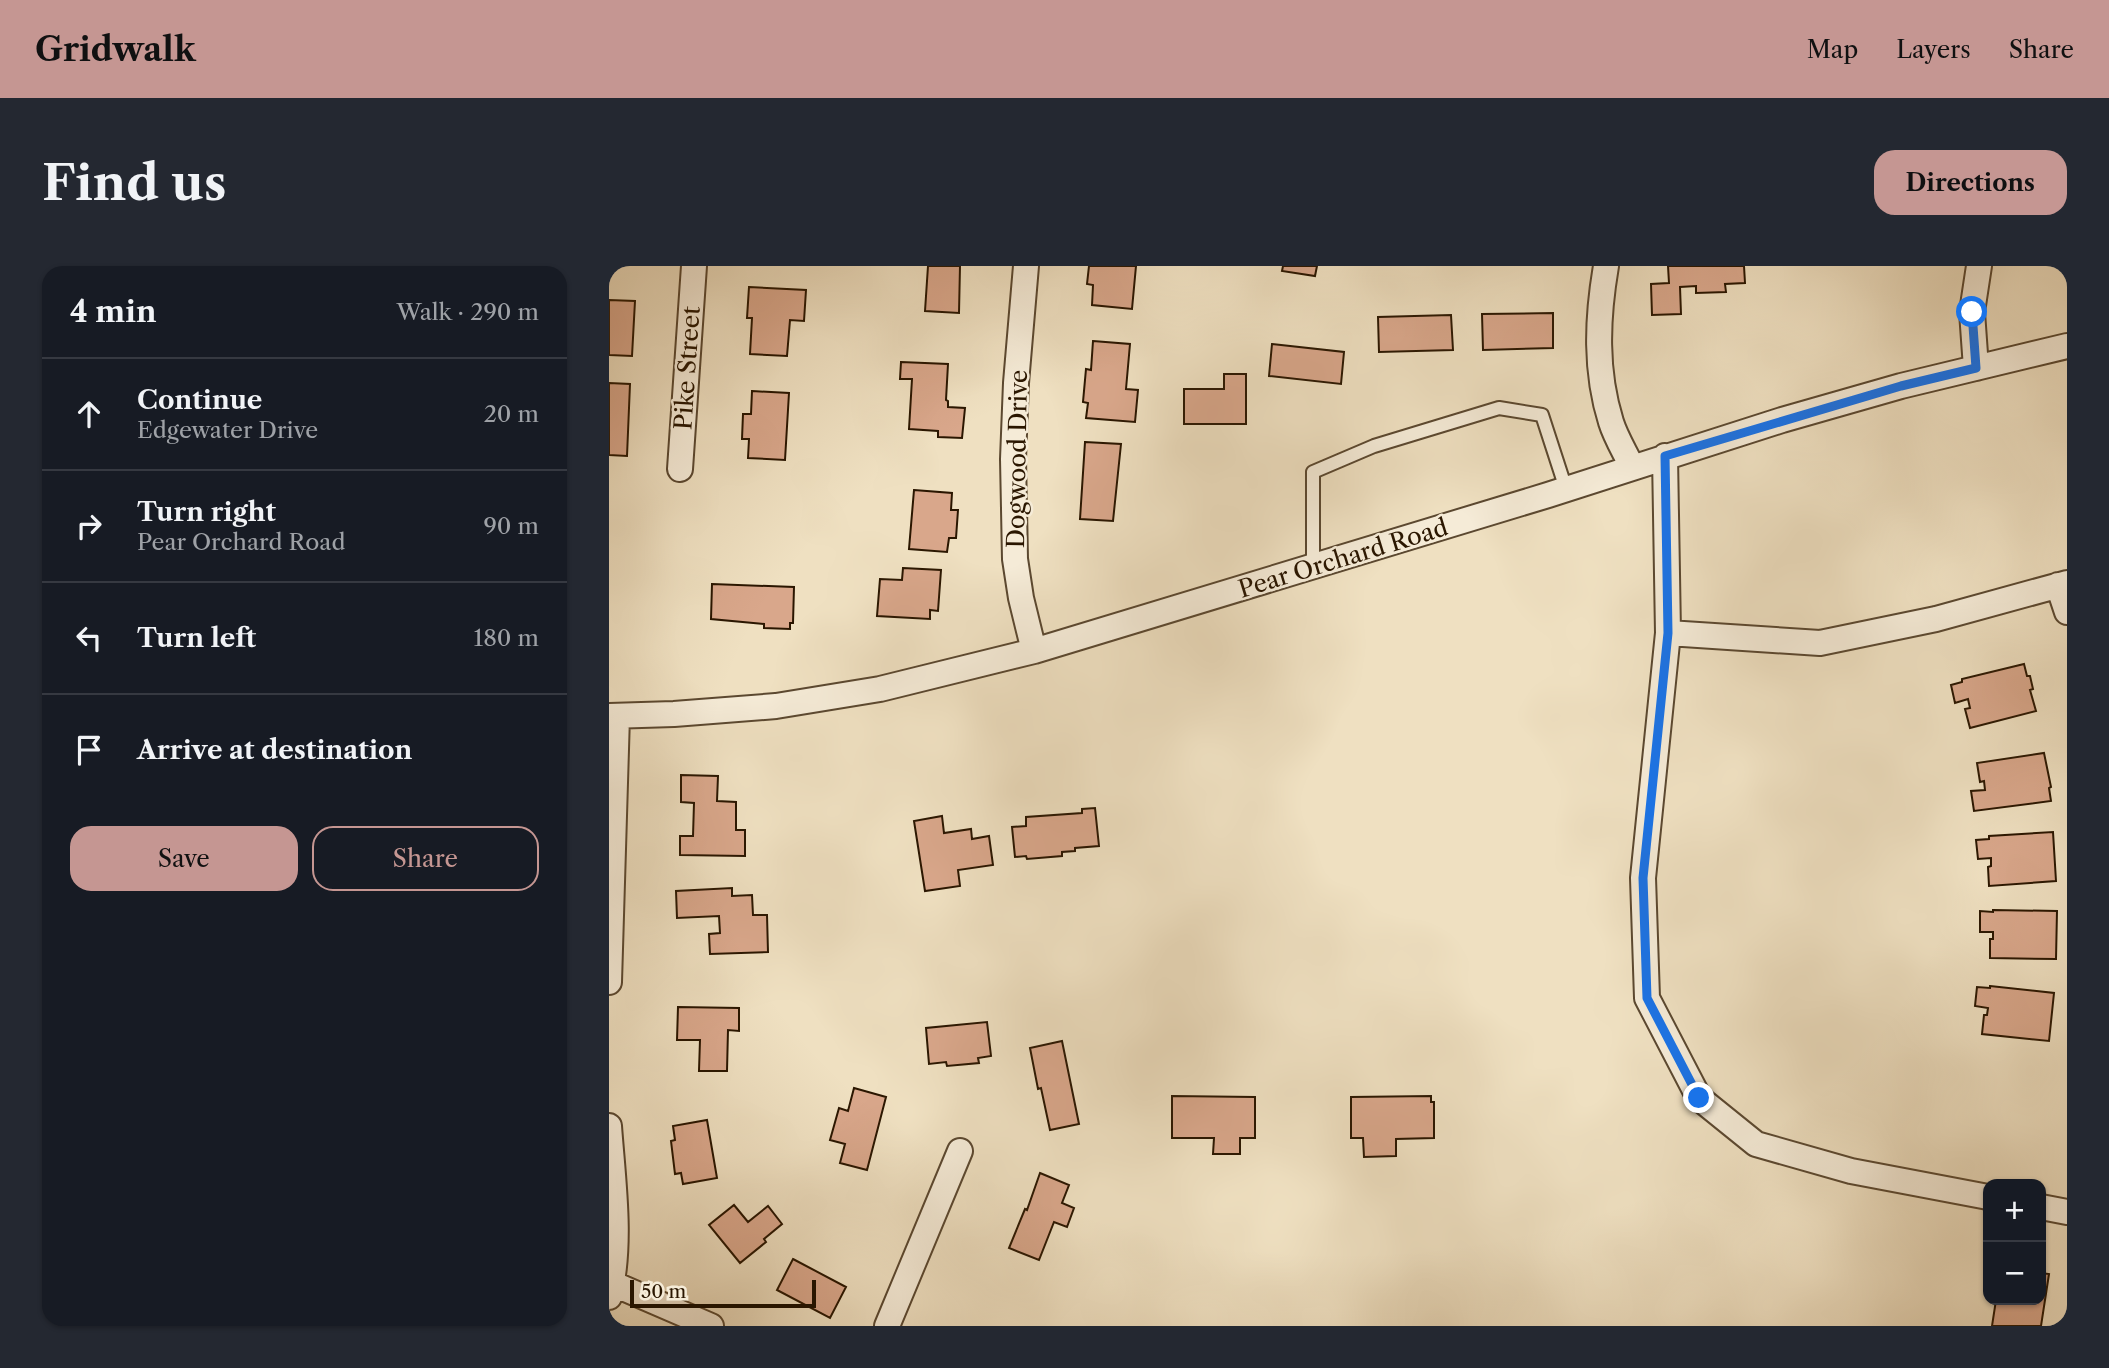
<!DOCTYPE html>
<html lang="en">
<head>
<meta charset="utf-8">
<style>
  :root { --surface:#171b24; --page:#242831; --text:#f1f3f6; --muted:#9ea1a6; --line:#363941; --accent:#c59692 }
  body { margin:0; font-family:"Libre Caslon Text",serif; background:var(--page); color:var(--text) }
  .controls { position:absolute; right:21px; bottom:21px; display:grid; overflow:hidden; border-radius:14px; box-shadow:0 2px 5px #0004 }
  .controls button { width:63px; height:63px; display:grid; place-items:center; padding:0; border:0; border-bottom:2px solid var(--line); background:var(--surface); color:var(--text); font:35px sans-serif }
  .scale { position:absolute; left:21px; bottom:18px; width:186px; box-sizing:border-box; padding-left:7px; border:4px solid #2a1600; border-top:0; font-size:19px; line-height:24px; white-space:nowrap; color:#2a1600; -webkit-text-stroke:5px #f5ebd7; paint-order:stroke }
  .stop { position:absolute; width:21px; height:21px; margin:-16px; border:5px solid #1a73e8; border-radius:50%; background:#fff }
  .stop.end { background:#1a73e8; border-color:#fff; box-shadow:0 2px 7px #0008 }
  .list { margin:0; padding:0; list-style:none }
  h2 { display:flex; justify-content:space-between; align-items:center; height:91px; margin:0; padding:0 28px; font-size:30px }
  h2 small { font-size:23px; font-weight:400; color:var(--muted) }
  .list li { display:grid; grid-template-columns:46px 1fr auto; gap:21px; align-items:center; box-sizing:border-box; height:112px; padding:0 28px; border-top:2px solid var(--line) }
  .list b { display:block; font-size:26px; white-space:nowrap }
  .list p { margin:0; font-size:23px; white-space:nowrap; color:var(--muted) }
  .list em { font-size:23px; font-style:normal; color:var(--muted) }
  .actions { display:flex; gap:14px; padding:21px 28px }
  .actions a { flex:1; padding:16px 0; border:2px solid var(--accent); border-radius:21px; text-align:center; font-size:24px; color:var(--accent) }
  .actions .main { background:var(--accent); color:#111 }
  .icon { flex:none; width:38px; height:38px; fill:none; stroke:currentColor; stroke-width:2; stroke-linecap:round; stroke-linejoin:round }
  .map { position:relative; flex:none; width:1458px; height:1060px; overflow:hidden; border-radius:21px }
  header { display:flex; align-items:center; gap:42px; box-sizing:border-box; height:98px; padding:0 35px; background:var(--accent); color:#111 }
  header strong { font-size:33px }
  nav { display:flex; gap:38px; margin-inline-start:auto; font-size:24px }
  .intro { display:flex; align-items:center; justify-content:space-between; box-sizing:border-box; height:168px; padding:0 42px }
  h1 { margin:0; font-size:49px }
  .button { padding:18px 32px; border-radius:21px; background:var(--accent); color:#111; font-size:24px; font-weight:700 }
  main { display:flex; gap:42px; padding:0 42px }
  aside { flex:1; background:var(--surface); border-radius:21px; box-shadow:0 2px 5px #0004 }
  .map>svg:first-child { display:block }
  .building { fill:#d9a78b; stroke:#2a1600; stroke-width:2 }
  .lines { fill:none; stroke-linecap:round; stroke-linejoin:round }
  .lane-casing { stroke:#5b4830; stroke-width:16 }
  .street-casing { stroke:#5b4830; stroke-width:28 }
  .lane { stroke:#f5ebd7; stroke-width:12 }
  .street { stroke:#f5ebd7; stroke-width:24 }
  .route { stroke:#1a73e8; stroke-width:9 }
  .labels { text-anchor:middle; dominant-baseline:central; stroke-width:5; stroke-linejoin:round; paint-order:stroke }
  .street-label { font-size:24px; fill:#2a1600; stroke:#f5ebd7 }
</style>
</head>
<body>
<header>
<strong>Gridwalk</strong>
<nav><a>Map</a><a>Layers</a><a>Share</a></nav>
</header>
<div class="intro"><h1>Find us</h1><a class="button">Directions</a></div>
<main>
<aside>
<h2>4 min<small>Walk · 290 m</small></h2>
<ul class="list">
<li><svg class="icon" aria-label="ahead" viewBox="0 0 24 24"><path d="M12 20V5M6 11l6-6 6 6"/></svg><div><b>Continue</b><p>Edgewater Drive</p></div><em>20 m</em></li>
<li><svg class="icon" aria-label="right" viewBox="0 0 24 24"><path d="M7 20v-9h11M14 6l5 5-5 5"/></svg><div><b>Turn right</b><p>Pear Orchard Road</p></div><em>90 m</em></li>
<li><svg class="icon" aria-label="left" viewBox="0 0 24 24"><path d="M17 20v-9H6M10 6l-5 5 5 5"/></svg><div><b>Turn left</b></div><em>180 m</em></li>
<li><svg class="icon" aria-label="arrive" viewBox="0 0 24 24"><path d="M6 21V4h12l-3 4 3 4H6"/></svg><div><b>Arrive at destination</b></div></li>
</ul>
<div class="actions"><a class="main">Save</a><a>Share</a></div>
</aside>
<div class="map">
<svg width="1458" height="1060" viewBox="0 0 1458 1060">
  <rect width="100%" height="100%" fill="#efe0c1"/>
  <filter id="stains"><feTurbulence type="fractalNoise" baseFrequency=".00286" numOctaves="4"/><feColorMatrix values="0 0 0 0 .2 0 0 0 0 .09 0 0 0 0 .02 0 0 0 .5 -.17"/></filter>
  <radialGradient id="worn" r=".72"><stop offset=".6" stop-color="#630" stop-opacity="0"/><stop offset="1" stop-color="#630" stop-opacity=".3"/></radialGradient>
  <path class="building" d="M 319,0 L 351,0 L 350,47 L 316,45 Z
    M 480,0 L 527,0 L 523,43 L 483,39 L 484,19 L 478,18 Z
    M 674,0 L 708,0 L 706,10 L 673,5 Z
    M 1059,0 L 1135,0 L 1136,17 L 1116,18 L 1117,26 L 1087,27 L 1087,20 L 1071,21 L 1072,48 L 1043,49 L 1042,18 L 1060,17 Z
    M 140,21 L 197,24 L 195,55 L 181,54 L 178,90 L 141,88 L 143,52 L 138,52 Z
    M 0,34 L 26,35 L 23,90 L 0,89 Z
    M 944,47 L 944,82 L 874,84 L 873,48 Z
    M 842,49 L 844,84 L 770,86 L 769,51 Z
    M 484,75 L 521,78 L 517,123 L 529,124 L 526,156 L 477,152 L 479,137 L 474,136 L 477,103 L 482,104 Z
    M 663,78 L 735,86 L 732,118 L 660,110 Z
    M 292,96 L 339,98 L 337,134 L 339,135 L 339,141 L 356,142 L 353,172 L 329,171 L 329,165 L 300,163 L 303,113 L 291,113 Z
    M 615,108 L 637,108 L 637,158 L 575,158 L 575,123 L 615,123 Z
    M 0,117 L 21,118 L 18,190 L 0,189 Z
    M 143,125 L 180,127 L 176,194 L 139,192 L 140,173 L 133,173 L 134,148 L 142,148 Z
    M 476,176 L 512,178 L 504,255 L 471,253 Z
    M 305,224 L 343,227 L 342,244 L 349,244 L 347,272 L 340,272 L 338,286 L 300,283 Z
    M 294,302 L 332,304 L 329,345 L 321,344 L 321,353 L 268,350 L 271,313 L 293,314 Z
    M 103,318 L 185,321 L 184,357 L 181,357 L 181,363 L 155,362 L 155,358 L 102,353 Z
    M 1415,398 L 1418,410 L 1421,410 L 1424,423 L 1421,424 L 1427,445 L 1361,462 L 1356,443 L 1361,442 L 1359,433 L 1346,437 L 1342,419 L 1353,416 L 1353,413 Z
    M 1435,487 L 1442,521 L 1440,522 L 1442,535 L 1365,545 L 1362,525 L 1376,524 L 1375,515 L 1371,516 L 1368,497 Z
    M 72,509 L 109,510 L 108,535 L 127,536 L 127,564 L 136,564 L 136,590 L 71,589 L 71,570 L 84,570 L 85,537 L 72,536 Z
    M 486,542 L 490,580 L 466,582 L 466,585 L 453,586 L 453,590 L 418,593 L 417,590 L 406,591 L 403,561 L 417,560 L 417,551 L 473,547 L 473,543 Z
    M 333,550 L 335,567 L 362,563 L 363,573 L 380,570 L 384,599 L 349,604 L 351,620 L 316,625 L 305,555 Z
    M 1444,566 L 1447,615 L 1380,620 L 1379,601 L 1382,600 L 1382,592 L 1369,593 L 1367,574 L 1380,573 L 1380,570 Z
    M 123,622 L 123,630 L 143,629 L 144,649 L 158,649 L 159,686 L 101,688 L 100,668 L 111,667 L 110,650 L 68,652 L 67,625 Z
    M 1384,644 L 1448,645 L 1447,693 L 1381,692 L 1381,673 L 1384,673 L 1384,666 L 1371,666 L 1371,645 L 1384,646 Z
    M 1381,720 L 1445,727 L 1440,775 L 1373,768 L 1375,749 L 1378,749 L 1379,742 L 1366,740 L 1368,721 L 1381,722 Z
    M 69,741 L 130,742 L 130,765 L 119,764 L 118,805 L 90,805 L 91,774 L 68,774 Z
    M 378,756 L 382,790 L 369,792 L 370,797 L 338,800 L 337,796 L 320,798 L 317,762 Z
    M 453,775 L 470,858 L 441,864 L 432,822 L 429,823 L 421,782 Z
    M 245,822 L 277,831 L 258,904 L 231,897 L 236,878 L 221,874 L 230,842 L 239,845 Z
    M 563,830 L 646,831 L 646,872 L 631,872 L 631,888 L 604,888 L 605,872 L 563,872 Z
    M 822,830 L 822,836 L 825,836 L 825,872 L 787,873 L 787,890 L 755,891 L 754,872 L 742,872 L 742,831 Z
    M 98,854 L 108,912 L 74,918 L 72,907 L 66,908 L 62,875 L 66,874 L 64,860 Z
    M 431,907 L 460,919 L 453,937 L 465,942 L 458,961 L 445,956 L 430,994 L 400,982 L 416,943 L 418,944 Z
    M 125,939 L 139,956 L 159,940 L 173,958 L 155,973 L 157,976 L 131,997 L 100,959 Z
    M 184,993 L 237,1021 L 221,1052 L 168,1024 Z
    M 1432,1007 L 1440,1008 L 1432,1060 L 1383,1060 L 1387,1034 L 1432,1034 Z"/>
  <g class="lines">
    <g class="lane-casing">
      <path id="lane" d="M 704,301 L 704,206 L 765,180 L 890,142 L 933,149 L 957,223"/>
    </g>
    <g class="street-casing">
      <path id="street" d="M 417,0 L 407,117 L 404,193 L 406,293 L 412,332 L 425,385
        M 997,0 C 988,53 986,105 1002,156 C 1007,172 1016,186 1023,201
        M 1367,102 L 1363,46 L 1370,0
        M 1056,190 L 1059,367 L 1211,377 L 1327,353 L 1458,317
        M 71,203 L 85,0
        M 1449,319 L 1458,346
        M 1059,367 L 1034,612 L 1038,732 L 1090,832 L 1147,878 L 1242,905 L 1379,931
        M 0,450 L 65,448 L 167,440 L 271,423 L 425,385 L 939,229 L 1173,154 L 1292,120 L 1458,80
        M 0,716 L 8,450
        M 0,860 C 4,915 13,976 0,1031
        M 1432,941 L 1458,946
        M 0,1016 L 102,1060
        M 278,1060 L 351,885"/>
    </g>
    <use href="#lane" class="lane"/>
    <use href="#street" class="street"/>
  </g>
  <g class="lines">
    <path class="route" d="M 1090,832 L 1038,732 L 1034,612 L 1059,367 L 1056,190 L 1292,120 L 1367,102 L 1363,46"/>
  </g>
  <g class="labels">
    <g class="street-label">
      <text transform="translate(78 102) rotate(-86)">Pike Street</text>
      <text transform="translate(408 193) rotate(-89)">Dogwood Drive</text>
      <text transform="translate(734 292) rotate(-17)">Pear Orchard Road</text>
    </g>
  </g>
  <rect width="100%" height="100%" filter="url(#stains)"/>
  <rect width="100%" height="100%" fill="url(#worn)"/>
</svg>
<div class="controls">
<button>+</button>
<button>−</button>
</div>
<div class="scale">50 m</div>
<div class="stop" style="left:1363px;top:46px"></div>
<div class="stop end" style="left:1090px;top:832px"></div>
</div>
</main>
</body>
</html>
